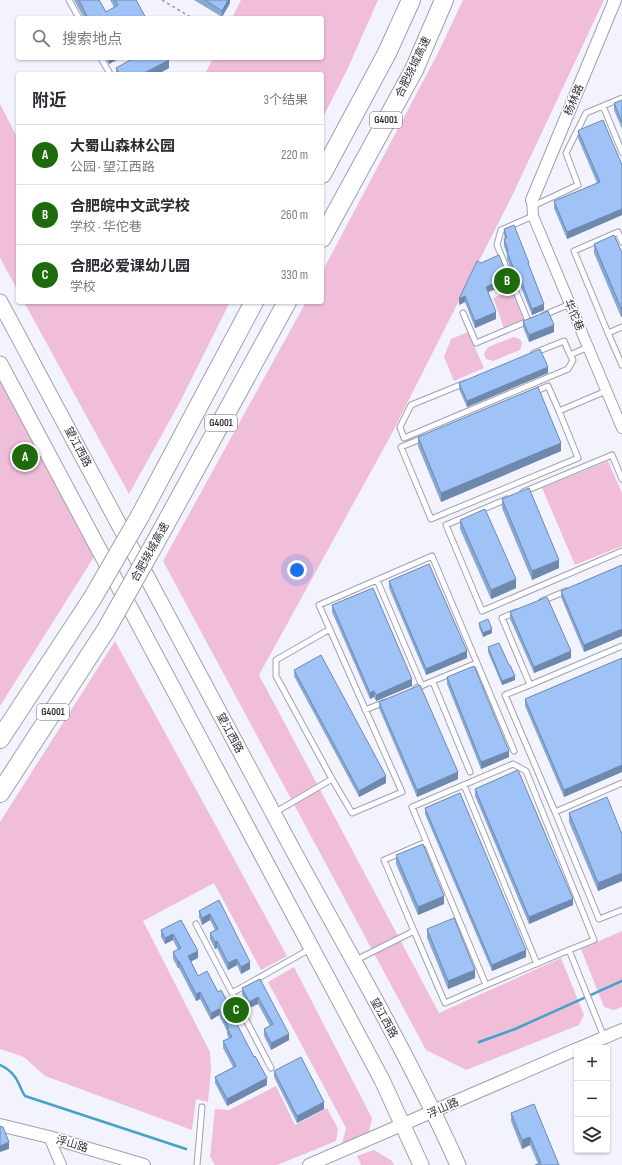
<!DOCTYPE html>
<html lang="zh">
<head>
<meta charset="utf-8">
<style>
  :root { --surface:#fff; --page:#f2f2f3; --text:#2b2b33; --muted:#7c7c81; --line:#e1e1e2; --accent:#1d6b0d }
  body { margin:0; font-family:"Sofia Sans Condensed","Noto Sans SC",sans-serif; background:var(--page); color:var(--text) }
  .controls { position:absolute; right:12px; bottom:12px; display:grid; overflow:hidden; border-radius:4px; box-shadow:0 1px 3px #0004 }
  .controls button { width:36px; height:36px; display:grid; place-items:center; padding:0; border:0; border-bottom:1px solid var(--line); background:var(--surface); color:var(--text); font:20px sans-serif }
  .you { position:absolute; left:297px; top:570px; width:14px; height:14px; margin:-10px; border:3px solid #fff; border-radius:50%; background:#1a73e8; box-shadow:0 0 0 6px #1a73e833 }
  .badge { display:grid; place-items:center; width:26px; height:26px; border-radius:50%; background:var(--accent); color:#fff; font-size:13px; font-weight:700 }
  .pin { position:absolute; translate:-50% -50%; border:2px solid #fff; box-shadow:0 1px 4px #0006 }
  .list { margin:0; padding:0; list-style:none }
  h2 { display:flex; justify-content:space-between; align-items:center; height:52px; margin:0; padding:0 16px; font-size:17px }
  h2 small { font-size:13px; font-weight:400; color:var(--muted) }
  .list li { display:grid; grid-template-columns:26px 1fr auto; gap:12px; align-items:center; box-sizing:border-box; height:60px; padding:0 16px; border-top:1px solid var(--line) }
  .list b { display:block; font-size:15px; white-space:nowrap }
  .list p { margin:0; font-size:13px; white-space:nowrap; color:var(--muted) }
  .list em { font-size:13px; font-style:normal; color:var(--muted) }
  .icon { flex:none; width:22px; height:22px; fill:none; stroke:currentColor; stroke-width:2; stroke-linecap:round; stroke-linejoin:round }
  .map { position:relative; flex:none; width:622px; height:1165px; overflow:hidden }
  .search { position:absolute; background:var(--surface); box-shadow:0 1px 3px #0004; left:16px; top:16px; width:308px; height:44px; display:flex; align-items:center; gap:10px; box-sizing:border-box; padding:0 14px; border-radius:4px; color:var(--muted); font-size:15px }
  .panel { position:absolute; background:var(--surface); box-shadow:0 1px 3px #0004; left:16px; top:72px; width:308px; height:232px; border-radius:4px }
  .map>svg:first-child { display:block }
  .green { fill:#f0bed9 }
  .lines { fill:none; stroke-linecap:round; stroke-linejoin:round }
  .stream { stroke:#44a1c8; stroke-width:2.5 }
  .service-casing { stroke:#a0a0b1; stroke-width:7 }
  .minor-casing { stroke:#a0a0b1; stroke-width:12 }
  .tertiary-casing { stroke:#a0a0b1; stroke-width:14 }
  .primary-casing { stroke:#a0a0b1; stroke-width:17 }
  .motorway-casing { stroke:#a0a0b1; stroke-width:20 }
  .path { stroke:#96969f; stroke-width:1.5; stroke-dasharray:3 3; stroke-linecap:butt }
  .service { stroke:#fff; stroke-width:5 }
  .minor { stroke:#fff; stroke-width:10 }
  .tertiary { stroke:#fff; stroke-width:12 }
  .primary { stroke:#fff; stroke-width:15 }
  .motorway { stroke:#fff; stroke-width:18 }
  .motorway-bridge-casing { stroke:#a0a0b1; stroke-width:20; stroke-linecap:butt }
  .motorway-bridge { stroke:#fff; stroke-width:18 }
  .wall { fill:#89a8d4 }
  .shaded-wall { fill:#6f88ad }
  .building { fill:#9fc3f7; stroke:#6f88ad }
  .labels { text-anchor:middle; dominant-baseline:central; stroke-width:3; stroke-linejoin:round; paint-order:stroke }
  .shield { fill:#fff; stroke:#6d6d72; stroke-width:1 }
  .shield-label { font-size:10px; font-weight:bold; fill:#2f2f36 }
  .street-label { font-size:11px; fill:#2f2f36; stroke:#fff }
</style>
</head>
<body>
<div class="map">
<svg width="622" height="1165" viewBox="0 0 622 1165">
  <rect width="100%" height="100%" fill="#f3f3fe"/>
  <path class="green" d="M 241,0 L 378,0 L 348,68 L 322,119 L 322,74 L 205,74 L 213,58 L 322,58 L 322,18 L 232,18 Z
    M 463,0 L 604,0 L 512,196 L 390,437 L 259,675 L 439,1013 L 561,958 L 584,1015 L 579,1025 L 466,1070 L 426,1050 L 163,561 L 306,302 L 322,302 L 322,272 L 438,53 Z
    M 0,104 L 18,139 L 18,291 L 0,258 Z
    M 512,290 L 524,320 L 504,328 L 493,298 Z
    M 24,302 L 230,302 L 181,400 L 129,494 Z
    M 468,332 L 484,368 L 454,381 L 444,357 L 451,339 Z
    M 514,337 L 520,339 L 522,343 L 520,350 L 493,361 L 486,359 L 484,354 L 488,347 Z
    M 0,364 L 99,549 L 0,706 Z
    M 608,461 L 622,493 L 622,546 L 575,565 L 542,488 Z
    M 115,641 L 287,956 L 261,970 L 214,883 L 143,921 L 210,1052 L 211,1069 L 208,1102 L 196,1099 L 192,1130 L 45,1076 L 24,1057 L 0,1049 L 0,822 Z
    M 622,931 L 622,1007 L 614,1010 L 604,1007 L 581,949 Z
    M 294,967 L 372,1118 L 369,1132 L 342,1144 L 346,1128 L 268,982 Z
    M 276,1086 L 295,1125 L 327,1108 L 338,1129 L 336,1141 L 277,1165 L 215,1165 L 210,1157 L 215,1109 L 229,1110 Z
    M 374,1150 L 392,1161 L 394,1165 L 361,1165 L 357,1156 Z"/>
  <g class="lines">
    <path class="stream" d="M 479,1042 L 515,1029 L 622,981
      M 0,1065 C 9,1069 15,1075 19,1084 C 21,1088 22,1092 25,1096 L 186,1149"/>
    <g class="service-casing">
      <path id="service" d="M 69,0 L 79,18
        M 101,58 L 110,74
        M 603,106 L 622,152
        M 533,206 L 578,185 L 566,153 L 586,113 L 622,98
        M 463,313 L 476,343 L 528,321 L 497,245 L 501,230 L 533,216
        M 544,315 L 570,304
        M 622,327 L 608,333 L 622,365
        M 608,333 L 574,251 L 618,232 L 622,242
        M 534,353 L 564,341 L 570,355 L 588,347
        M 465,383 L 411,405 L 400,427 L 404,438 L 568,369 L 573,360 L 570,355
        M 534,392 L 548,386 L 559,411 L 606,391
        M 423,438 L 401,447 L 431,519 L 578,458 L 559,411
        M 523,492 L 612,455 L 622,479
        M 507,499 L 446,525 L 482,611 L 622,551
        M 377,580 L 422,686
        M 542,601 L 566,591
        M 516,612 L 502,618 L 530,685 L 622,646
        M 330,629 L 276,660 L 276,676 L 332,779
        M 433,682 L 470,772
        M 530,685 L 505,695 L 555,812 L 622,783
        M 416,688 L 477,663
        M 365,710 L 385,702
        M 464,785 L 537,964
        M 555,812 L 599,919 L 622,910
        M 274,813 L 332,779 L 352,813 L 402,792 L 319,605 L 432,556 L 514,751
        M 196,924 L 232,993
        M 414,931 L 445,1003 L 486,985
        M 569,950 L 486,985 L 412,807 L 513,764 L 526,771 L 594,940 L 569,950 L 604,1037
        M 356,960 L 414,931 L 384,860 L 426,842
        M 271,1068 L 232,993 L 310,949
        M 197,1165 L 202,1107"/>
    </g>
    <g class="minor-casing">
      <path id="minor" d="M 532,200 L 533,216 L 622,428
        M 49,1137 L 61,1165"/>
    </g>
    <g class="tertiary-casing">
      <path id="tertiary" d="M 532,200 L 615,0
        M 580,1048 L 622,1030
        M 0,1125 L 49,1137 L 144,1165
        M 309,1165 L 577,1049"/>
    </g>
    <g class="primary-casing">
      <path id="primary" d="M 0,302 C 96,481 191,660 287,839 C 345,947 408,1053 458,1165
        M 0,364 L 382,1080 L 421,1165"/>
    </g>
    <g class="motorway-casing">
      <path id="motorway" d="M 322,174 L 387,53 L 411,0
        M 322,238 L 414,70 L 444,0
        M 140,516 L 254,302
        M 155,543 L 287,302
        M 0,739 L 92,599
        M 0,793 L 106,630"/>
    </g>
    <path class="path" d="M 162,0 L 192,18"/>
    <use href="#service" class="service"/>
    <use href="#minor" class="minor"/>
    <use href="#tertiary" class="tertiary"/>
    <use href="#primary" class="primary"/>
    <use href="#motorway" class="motorway"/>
    <g class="motorway-bridge-casing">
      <path id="motorway-bridge" d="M 92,599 L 140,516
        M 106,630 L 155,543"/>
    </g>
    <use href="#motorway-bridge" class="motorway-bridge"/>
  </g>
  <path class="wall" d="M 74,0 L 99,0 L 106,12 L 114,7 L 110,0 L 136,0 L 146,18 L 84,18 Z
    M 194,0 L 230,0 L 230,3 L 222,17 Z
    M 106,58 L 120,58 L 109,64 Z
    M 116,68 L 169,68 L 158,74 L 116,74 Z
    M 622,100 L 622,129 L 614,110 L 614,103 Z
    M 578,131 L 622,165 L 622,215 L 567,239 L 554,208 L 554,201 L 597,183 L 578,138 Z
    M 504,229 L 529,266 L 544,310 L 532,315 L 518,280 L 516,281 L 507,259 L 507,254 L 504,246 L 504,239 L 505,239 L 504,235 Z
    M 594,244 L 622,253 L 621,317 L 594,253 Z
    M 477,261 L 508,284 L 488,292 L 496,319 L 475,328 L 465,302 L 459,305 Z
    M 523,321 L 554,332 L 529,342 L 523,327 Z
    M 548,373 L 467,407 L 459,389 L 459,383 Z
    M 418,437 L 561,451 L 441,502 L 418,446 Z
    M 502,499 L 559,568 L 532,580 L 502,508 Z
    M 460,520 L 516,588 L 491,599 L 460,529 Z
    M 622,565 L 622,636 L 584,652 L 561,597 L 561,591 Z
    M 389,581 L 467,658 L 426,675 L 389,588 Z
    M 332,605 L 412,686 L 376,701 L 374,697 L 370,699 L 332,612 Z
    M 510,612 L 571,658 L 534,673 L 510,619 Z
    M 479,623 L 492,633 L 483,637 L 479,627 Z
    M 488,647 L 515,680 L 502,685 L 488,652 Z
    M 622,658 L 622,772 L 564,797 L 525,706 L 525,699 Z
    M 294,670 L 386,783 L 359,797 L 294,676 Z
    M 447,677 L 509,757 L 481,769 L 447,684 Z
    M 379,702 L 458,779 L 417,797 L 379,708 Z
    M 475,789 L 573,905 L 529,924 L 475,796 Z
    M 425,808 L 526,957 L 492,971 L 425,814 Z
    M 569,813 L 622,834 L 622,881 L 598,891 L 569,822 Z
    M 396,855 L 444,904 L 418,915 L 396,864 Z
    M 219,900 L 250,969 L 241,974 L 237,965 L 228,970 L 217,948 L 215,949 L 210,939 L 210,933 L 215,930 L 210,920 L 202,925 L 199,917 L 199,911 Z
    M 181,920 L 198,958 L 191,961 L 198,976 L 218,992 L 233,1016 L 267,1085 L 227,1106 L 215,1083 L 215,1077 L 233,1067 L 223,1048 L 223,1041 L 229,1038 L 227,1035 L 227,1031 L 219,1015 L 211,1020 L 200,999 L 196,1001 L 179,968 L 178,968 L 173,959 L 173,952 L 178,950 L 173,940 L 165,944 L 161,937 L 161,930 Z
    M 427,929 L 475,978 L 448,989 L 427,938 Z
    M 260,979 L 289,1040 L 271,1050 L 264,1036 L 264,1029 L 270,1026 L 258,1004 L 249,1008 L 242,994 L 242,988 Z
    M 274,1071 L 324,1109 L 297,1123 L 274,1077 Z
    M 511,1113 L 559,1165 L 538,1164 L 530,1145 L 522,1149 L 511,1121 Z"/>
  <path class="shaded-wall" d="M 228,0 L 230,0 L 230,3 L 222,17 L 222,11 Z
    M 109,58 L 120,58 L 109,64 Z
    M 169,60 L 169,68 L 158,74 L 144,74 L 144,73 Z
    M 622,209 L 622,215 L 567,239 L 567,232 Z
    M 518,273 L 518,280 L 516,281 L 516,274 Z
    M 508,277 L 508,284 L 486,293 L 486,287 Z
    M 465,296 L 465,302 L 459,305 L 459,299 Z
    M 544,304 L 544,310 L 532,315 L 532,309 Z
    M 622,307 L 622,316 L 621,317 L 621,308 Z
    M 496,312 L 496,319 L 475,328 L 475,321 Z
    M 554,325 L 554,332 L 529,342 L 529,335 Z
    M 548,367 L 548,373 L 467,407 L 467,401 Z
    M 561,443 L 561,451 L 441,502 L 441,493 Z
    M 559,560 L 559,568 L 532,580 L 532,571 Z
    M 516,579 L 516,588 L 491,599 L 491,590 Z
    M 492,629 L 492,633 L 483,637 L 483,633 Z
    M 622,629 L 622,636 L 584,652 L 584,645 Z
    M 467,651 L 467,658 L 426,675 L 426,669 Z
    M 571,651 L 571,658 L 534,673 L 534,667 Z
    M 515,676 L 515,680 L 502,685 L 502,681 Z
    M 412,679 L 412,686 L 376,701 L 376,695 Z
    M 374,691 L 374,697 L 370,699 L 370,693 Z
    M 509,751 L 509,757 L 481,769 L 481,762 Z
    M 622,765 L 622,772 L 564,797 L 564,790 Z
    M 458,772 L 458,779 L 417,797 L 417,790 Z
    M 386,776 L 386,783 L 359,797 L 359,791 Z
    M 622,873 L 622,881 L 598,891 L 598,883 Z
    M 444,896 L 444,904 L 418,915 L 418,907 Z
    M 573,899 L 573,905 L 529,924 L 529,917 Z
    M 210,914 L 210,920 L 202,925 L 202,918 Z
    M 173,934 L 173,940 L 165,944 L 165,938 Z
    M 217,941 L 217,948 L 215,949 L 215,942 Z
    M 526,950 L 526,957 L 492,971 L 492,965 Z
    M 198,951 L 198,958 L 188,963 L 188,956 Z
    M 237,959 L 237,965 L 228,970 L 228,963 Z
    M 179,961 L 179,968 L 178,968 L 178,962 Z
    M 250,962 L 250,969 L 241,974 L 241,967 Z
    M 475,970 L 475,978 L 448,989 L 448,981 Z
    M 200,992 L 200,999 L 196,1001 L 196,994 Z
    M 258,997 L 258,1004 L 249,1008 L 249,1002 Z
    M 219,1009 L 219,1015 L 211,1020 L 211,1013 Z
    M 289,1034 L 289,1040 L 271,1050 L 271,1043 Z
    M 267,1078 L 267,1085 L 227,1106 L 227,1099 Z
    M 324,1102 L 324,1109 L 297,1123 L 297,1116 Z
    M 530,1137 L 530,1145 L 522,1149 L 522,1140 Z
    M 9,1142 L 9,1149 L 0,1152 L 0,1146 Z"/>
  <path class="building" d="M 79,0 L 99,0 L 106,12 L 118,5 L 115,0 L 136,0 L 146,18 L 88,18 Z
    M 205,0 L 228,0 L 222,11 Z
    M 134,58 L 168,58 L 169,60 L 144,73 L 145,74 L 120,74 L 116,68 Z
    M 622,100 L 622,122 L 614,103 Z
    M 603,120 L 622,165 L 622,209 L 567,232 L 554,201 L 600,182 L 578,131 L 579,130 Z
    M 514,225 L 529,263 L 528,263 L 544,304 L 532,309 L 518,273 L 516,274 L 507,252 L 508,251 L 504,239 L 507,238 L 504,229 Z
    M 614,235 L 622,253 L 622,307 L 621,308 L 594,244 Z
    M 499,255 L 508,277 L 486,287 L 496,312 L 475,321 L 465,296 L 459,299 L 477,261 L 481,263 Z
    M 548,311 L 554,325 L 529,335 L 523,321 Z
    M 540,349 L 548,367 L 467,401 L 459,383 Z
    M 538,387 L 561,443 L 441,493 L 418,437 Z
    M 529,488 L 559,560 L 532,571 L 502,499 Z
    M 485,509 L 516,579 L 491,590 L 460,520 Z
    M 429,564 L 467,651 L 426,669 L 389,581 Z
    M 622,565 L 622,629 L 584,645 L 561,591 Z
    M 373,588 L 412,679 L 376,695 L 374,691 L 370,693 L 332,605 Z
    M 547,597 L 571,651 L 534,667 L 510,612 Z
    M 488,619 L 492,629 L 483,633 L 479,623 Z
    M 499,643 L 509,665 L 510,665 L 515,676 L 502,681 L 488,647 Z
    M 321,655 L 386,776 L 359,791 L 294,670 Z
    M 622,658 L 622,765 L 564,790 L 525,699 Z
    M 474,666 L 509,751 L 481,762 L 447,677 Z
    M 420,685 L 458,772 L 417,790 L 379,702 Z
    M 518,770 L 573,899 L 529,917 L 475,789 Z
    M 460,793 L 526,950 L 492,965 L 425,808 Z
    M 607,797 L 622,834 L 622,873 L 598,883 L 569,813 Z
    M 423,844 L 444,896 L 418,907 L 396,855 Z
    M 219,900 L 250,962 L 241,967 L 237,959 L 228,963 L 217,941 L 215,942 L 210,933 L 218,929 L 210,914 L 202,918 L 199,911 Z
    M 454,918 L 475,970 L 448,981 L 427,929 Z
    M 181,920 L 198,951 L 188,956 L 198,976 L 207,971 L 218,992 L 221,990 L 233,1012 L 231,1013 L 254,1057 L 255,1056 L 267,1078 L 227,1099 L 215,1077 L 236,1066 L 223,1041 L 232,1037 L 227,1028 L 229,1028 L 219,1009 L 211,1013 L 200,992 L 196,994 L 179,961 L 178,962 L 173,952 L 181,948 L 173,934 L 165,938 L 161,930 Z
    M 260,979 L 289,1034 L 271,1043 L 264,1029 L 273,1024 L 258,997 L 249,1002 L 242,988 Z
    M 301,1057 L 324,1102 L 297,1116 L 274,1071 Z
    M 534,1104 L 559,1165 L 535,1165 L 541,1163 L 530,1137 L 522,1140 L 511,1113 Z
    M 0,1126 L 3,1127 L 9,1142 L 0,1146 Z"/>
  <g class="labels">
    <g class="shield">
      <rect x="370" y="112" width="32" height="16" rx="3"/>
      <rect x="205" y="415" width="32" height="16" rx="3"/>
      <rect x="37" y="704" width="32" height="16" rx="3"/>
    </g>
    <g class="shield-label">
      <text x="386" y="120">G4001</text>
      <text x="221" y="423">G4001</text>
      <text x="53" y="712">G4001</text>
    </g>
    <g class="street-label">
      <text transform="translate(413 67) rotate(-64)">合肥绕城高速</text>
      <text transform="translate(574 100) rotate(-67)">杨林路</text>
      <text transform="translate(574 315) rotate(67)">华佗巷</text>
      <text transform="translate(78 447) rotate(62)">望江西路</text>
      <text transform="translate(150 552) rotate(-61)">合肥绕城高速</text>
      <text transform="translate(230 733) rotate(62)">望江西路</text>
      <text transform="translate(384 1018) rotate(61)">望江西路</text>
      <text transform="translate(443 1108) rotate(-24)">浮山路</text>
      <text transform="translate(72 1144) rotate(16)">浮山路</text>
    </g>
  </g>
</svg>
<div class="controls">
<button>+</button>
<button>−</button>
<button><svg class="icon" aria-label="layers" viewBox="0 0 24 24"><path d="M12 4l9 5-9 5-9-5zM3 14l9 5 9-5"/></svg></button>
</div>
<div class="you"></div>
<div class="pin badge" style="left:25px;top:457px">A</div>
<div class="pin badge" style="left:507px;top:281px">B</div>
<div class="pin badge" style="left:236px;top:1010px">C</div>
<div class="search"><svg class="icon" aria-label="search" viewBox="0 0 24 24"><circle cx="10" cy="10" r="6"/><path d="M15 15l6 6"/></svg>搜索地点</div>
<section class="panel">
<h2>附近<small>3个结果</small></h2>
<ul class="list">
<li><span class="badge">A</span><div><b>大蜀山森林公园</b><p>公园 · 望江西路</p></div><em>220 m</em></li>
<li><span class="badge">B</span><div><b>合肥皖中文武学校</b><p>学校 · 华佗巷</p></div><em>260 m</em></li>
<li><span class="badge">C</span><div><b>合肥必爱课幼儿园</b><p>学校</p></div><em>330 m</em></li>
</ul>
</section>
</div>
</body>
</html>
